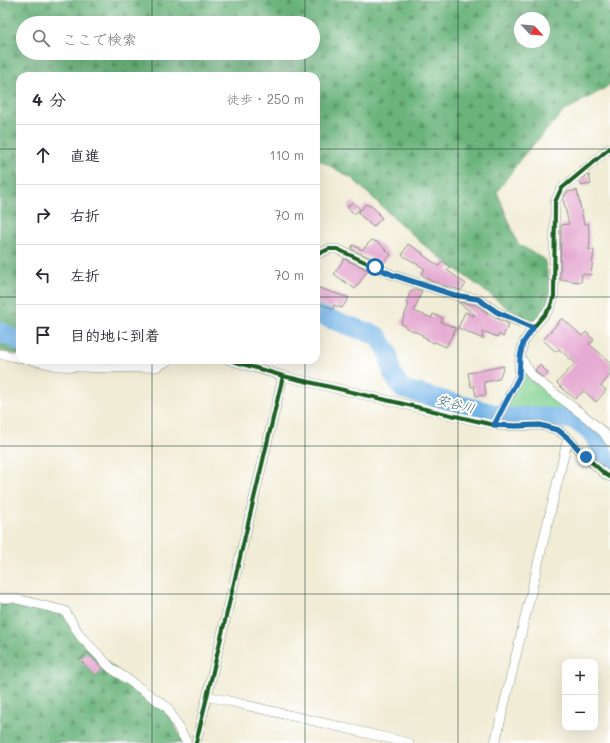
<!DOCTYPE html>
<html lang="ja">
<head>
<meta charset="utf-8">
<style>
  :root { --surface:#fff; --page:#f7f7f7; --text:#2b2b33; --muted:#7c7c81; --line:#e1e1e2 }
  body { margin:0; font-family:Mali,"Klee One",sans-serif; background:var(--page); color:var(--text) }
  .controls { position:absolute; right:12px; bottom:12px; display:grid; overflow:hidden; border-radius:8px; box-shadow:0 4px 16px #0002 }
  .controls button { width:36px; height:36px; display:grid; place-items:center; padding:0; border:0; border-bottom:1px solid var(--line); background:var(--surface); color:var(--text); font:20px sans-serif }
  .compass { position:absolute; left:514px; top:12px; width:36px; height:36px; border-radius:50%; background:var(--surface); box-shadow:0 4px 16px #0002; rotate:116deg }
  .stop { position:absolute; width:12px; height:12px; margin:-9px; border:3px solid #1f6fb2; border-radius:50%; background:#fff }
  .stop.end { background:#1f6fb2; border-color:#fff; box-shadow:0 1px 4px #0008 }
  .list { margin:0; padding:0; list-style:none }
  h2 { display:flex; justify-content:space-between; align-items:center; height:52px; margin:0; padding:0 16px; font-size:17px }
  h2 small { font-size:13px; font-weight:400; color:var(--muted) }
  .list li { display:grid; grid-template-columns:26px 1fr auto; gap:12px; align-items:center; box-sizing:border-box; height:60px; padding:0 16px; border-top:1px solid var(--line) }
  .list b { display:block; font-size:15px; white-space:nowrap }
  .list em { font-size:13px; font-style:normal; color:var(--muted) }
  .icon { flex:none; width:22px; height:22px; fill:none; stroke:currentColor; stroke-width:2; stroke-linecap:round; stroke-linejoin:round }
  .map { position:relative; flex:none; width:610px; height:743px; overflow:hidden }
  .search { position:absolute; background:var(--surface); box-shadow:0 4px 16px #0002; left:16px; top:16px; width:304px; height:44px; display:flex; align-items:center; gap:10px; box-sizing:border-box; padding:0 14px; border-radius:22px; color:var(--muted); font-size:15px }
  .panel { position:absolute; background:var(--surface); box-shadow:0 4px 16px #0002; left:16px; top:72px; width:304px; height:292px; border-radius:12px }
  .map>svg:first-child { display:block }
  .green { fill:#83d291; stroke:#518862 }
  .forest { fill:url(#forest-firs); stroke:#447858; fill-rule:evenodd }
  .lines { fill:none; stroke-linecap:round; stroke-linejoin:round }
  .river { stroke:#72b3e6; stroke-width:19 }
  .building { fill:#e6abd2 }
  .minor-casing { stroke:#889484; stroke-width:10 }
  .minor { stroke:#fff; stroke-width:9 }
  .cycleway-casing { stroke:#fff; stroke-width:6 }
  .cycleway { stroke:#1b5e20; stroke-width:4 }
  .route { stroke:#1f6fb2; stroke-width:5 }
  .grid { fill:none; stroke:#1f3d34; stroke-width:1; stroke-opacity:0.55 }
  .labels { text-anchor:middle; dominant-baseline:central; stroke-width:4; stroke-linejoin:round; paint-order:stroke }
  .water-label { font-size:13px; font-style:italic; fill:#386069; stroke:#fff }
</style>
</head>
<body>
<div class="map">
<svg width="610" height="743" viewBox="0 0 610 743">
  <defs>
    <pattern id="forest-firs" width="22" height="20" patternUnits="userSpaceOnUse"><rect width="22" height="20" fill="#6ab47b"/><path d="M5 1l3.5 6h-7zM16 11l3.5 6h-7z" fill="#579466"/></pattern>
  </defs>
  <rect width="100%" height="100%" fill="#fff"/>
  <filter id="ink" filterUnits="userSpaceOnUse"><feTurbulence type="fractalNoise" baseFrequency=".025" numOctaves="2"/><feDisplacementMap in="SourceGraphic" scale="8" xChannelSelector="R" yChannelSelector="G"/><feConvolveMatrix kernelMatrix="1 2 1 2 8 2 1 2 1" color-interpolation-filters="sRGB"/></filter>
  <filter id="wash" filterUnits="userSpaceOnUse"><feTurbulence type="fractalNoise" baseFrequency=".012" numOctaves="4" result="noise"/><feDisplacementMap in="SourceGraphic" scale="16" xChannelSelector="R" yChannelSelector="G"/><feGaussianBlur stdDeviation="0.9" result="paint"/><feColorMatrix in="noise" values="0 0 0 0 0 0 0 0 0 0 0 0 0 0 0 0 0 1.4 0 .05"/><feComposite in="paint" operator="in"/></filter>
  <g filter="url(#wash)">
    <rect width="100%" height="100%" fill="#f1ecd5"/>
    <path class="green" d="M 524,372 L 600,432 L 610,447 L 610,453 L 604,448 L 597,435 L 576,418 L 561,417 L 545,413 L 503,411 Z"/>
    <path class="forest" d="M 0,0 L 610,0 L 610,84 L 602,90 L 564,111 L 521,158 L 497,192 L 518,244 L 544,259 L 551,288 L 548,307 L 535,321 L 516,314 L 425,246 L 393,217 L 353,179 L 316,158 L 316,76 L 20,76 L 20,355 L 0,351 ZM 520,18 L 544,18 L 544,42 L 520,42 ZM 23,23 L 313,23 L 313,53 L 23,53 Z
      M 0,600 L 12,601 L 63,612 L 78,638 L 167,711 L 184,743 L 0,743 Z"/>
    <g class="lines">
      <path class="river" d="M 316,314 L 378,336 L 388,352 L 392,373 L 402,389 L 507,417 L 536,416 L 574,420 L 591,432 L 602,449 L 608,467 L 610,468
        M 0,331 L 20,342"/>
    </g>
    <g id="blocks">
      <path class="building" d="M 589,175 L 591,184 L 582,186 L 580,181 L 586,176 Z
        M 577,190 L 584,224 L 588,223 L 590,239 L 589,250 L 594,250 L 591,275 L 582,274 L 581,282 L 570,281 L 570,280 L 560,280 L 561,225 L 569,224 L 563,199 L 567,192 Z
        M 353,202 L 360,209 L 354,214 L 347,207 Z
        M 366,204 L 369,206 L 370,205 L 379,213 L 378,214 L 382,218 L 373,227 L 358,213 Z
        M 372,240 L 379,243 L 391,255 L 382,263 L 379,260 L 378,261 L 351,249 L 353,245 L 362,250 Z
        M 408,244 L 423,253 L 422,254 L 430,260 L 439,266 L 443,261 L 450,267 L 447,270 L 466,284 L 461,290 L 442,285 L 438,282 L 438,283 L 436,282 L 435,282 L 431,281 L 421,274 L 425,269 L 402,255 Z
        M 344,259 L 368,270 L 355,289 L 334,274 Z
        M 316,287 L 349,298 L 342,308 L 334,305 L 333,309 L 316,303 Z
        M 415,289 L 422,291 L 414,311 L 432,318 L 433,314 L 443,318 L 441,322 L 456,328 L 446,347 L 435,342 L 434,343 L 426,339 L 427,338 L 422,336 L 423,335 L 406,328 L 406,326 L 401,324 L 409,304 L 406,303 L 411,290 L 414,291 Z
        M 458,302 L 475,305 L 488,313 L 487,314 L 509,324 L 504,334 L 504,336 L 503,337 L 499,334 L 498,337 L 482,331 L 483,339 L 458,328 L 465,312 L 474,316 L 475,315 Z
        M 562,318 L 582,336 L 586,332 L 594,340 L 589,344 L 610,362 L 610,375 L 601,386 L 606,390 L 596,402 L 584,391 L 575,399 L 568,393 L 567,393 L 557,383 L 575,363 L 559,349 L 556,352 L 543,340 Z
        M 540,365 L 548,373 L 543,377 L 537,373 L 535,370 Z
        M 504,366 L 499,379 L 484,382 L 486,395 L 476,396 L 474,386 L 471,387 L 468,373 Z
        M 87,652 L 103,669 L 96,676 L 80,660 Z"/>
    </g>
  </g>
  <g filter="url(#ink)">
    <use href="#blocks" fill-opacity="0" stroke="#889484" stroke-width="1"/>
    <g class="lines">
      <g class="minor-casing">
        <path id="minor" d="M 316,255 L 329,249 L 337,249 L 393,275 L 454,295 L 478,299 L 497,312 L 533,328 L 550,308 L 554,296 L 555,202 L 561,189 L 610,148
          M 0,354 L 20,358
          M 520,357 L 533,377 L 587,418 L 604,433 L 610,442
          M 32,360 L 59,366 L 105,368 L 156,367 L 169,360
          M 229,360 L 283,376 L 494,425 L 516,426 L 540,425 L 558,430 L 568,438 L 586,457 L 605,474 L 610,477
          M 494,425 L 519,377 L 520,357 L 523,343 L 533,328
          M 0,598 L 13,598 L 65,611 L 81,637 L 111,668 L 167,707 L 171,714 L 187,743
          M 207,696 L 409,743
          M 196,743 L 283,376
          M 495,743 L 568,438"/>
      </g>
      <use href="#minor" class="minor"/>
      <g class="cycleway-casing">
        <path id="cycleway" d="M 316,255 L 329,249 L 337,249 L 393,275 L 454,295 L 478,299 L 497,312 L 533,328 L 550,308 L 554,296 L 555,202 L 561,189 L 610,148
          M 229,360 L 283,376 L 494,425 L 516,426 L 540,425 L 558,430 L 568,438 L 586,457 L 605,474 L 610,477
          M 196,743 L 283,376"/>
      </g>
      <use href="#cycleway" class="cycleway"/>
    </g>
  </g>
  <g class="lines" filter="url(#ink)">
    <path class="route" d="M 375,267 L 393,275 L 454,295 L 478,299 L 497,312 L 533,328 L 523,343 L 520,357 L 519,377 L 494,425 L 516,426 L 540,425 L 558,430 L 568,438 L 586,457"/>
  </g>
  <path class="grid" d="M 152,0 L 152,23M 305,0 L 305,23M 458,0 L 458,743M 152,53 L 152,76M 305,53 L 305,76M 0,149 L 20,149M 316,149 L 610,149M 0,297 L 20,297M 316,297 L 610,297M 152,360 L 152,743M 305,360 L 305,743M 0,446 L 610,446M 0,594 L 610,594"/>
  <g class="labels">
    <g class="water-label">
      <text transform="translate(456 403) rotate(15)">安谷川</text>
    </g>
  </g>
</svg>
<div class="controls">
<button>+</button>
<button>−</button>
</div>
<svg class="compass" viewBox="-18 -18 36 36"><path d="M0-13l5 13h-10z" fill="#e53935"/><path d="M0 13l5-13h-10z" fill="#7c7c81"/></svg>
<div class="stop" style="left:375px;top:267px"></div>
<div class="stop end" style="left:586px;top:457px"></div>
<div class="search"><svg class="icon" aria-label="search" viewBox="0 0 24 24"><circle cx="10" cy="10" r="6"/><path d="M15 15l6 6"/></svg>ここで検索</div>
<section class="panel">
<h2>4 分<small>徒歩 · 250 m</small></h2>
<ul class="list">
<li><svg class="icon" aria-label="ahead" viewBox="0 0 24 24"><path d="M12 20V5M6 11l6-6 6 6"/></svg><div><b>直進</b></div><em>110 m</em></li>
<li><svg class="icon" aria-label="right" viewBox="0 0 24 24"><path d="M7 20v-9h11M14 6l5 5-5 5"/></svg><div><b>右折</b></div><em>70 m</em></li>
<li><svg class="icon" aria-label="left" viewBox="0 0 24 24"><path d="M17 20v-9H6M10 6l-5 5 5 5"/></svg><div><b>左折</b></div><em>70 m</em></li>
<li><svg class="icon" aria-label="arrive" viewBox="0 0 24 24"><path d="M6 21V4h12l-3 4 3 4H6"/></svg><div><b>目的地に到着</b></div></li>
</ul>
</section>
</div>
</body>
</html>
